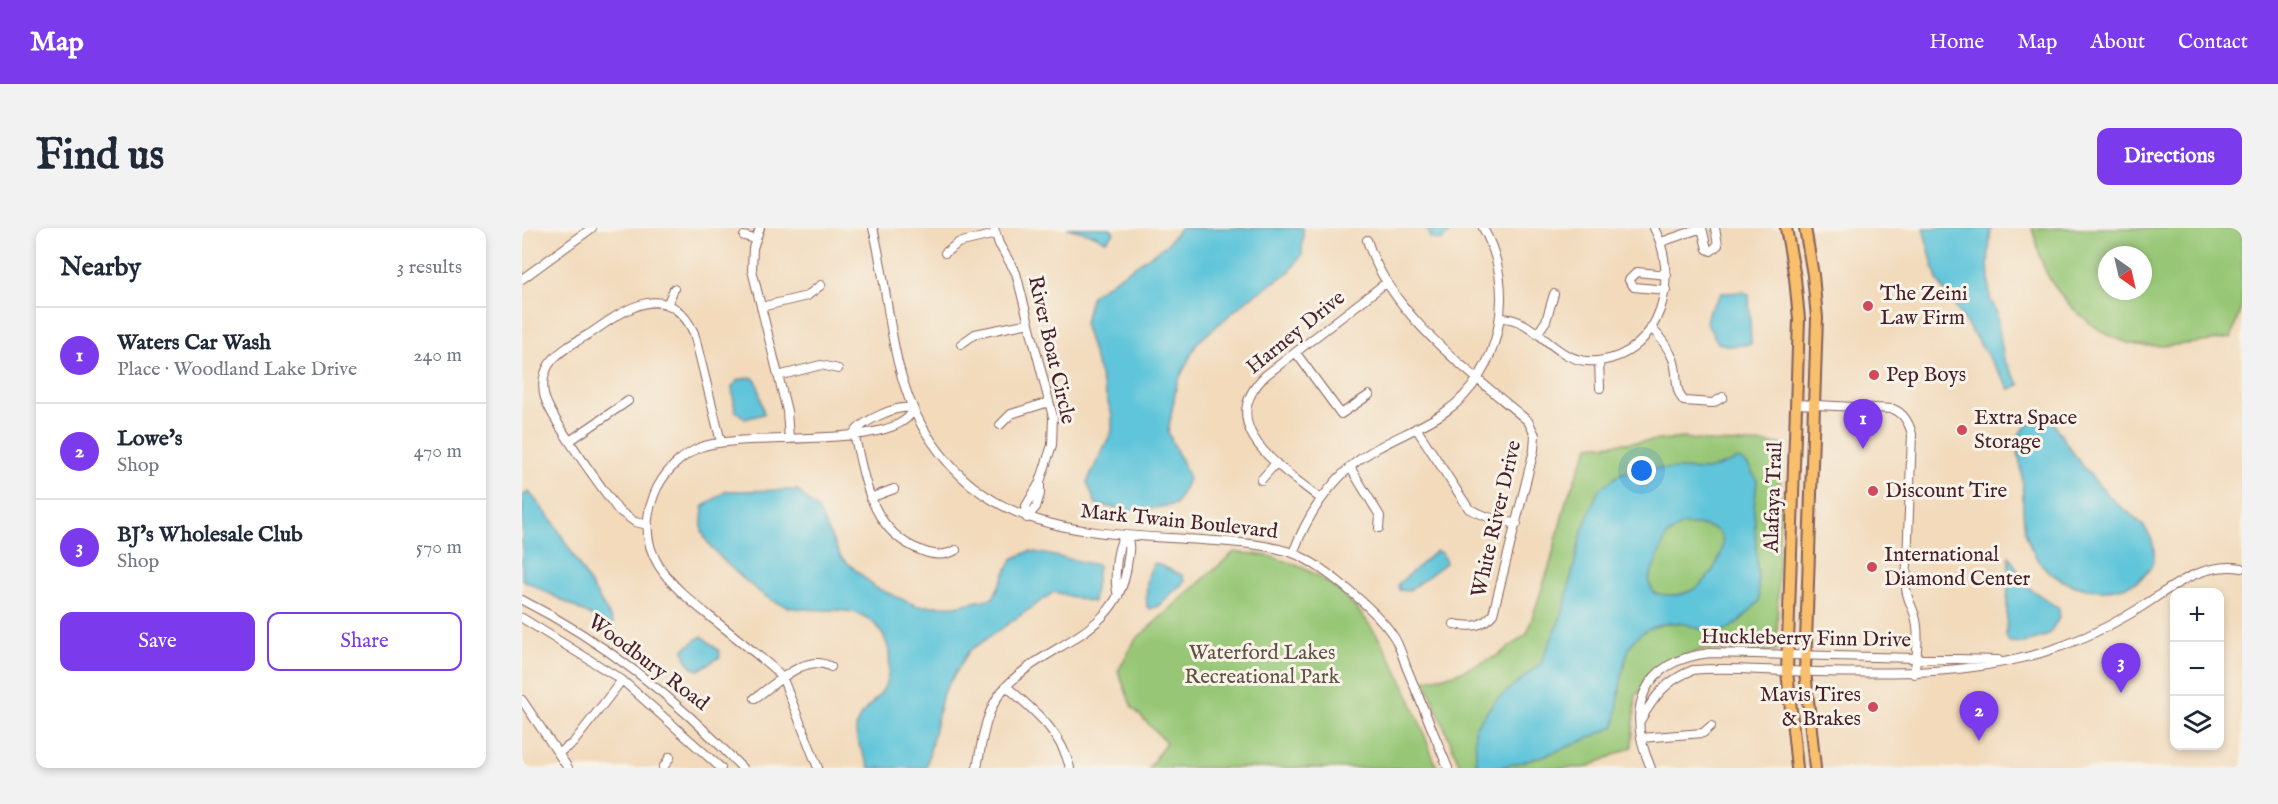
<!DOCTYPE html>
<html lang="en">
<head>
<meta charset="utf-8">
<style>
  :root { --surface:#fff; --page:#f2f2f3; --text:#1f2937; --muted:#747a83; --line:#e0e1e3; --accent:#7c3aed }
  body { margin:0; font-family:"IM FELL English",serif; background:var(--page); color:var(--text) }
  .controls { position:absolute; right:18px; bottom:18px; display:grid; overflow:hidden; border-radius:12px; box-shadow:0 3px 9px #0003 }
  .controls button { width:54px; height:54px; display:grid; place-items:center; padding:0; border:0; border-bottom:2px solid var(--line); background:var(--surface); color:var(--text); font:30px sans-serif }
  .compass { position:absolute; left:1576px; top:18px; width:54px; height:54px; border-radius:50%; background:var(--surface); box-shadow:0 3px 9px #0003; rotate:146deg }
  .you { position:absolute; left:1120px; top:243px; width:21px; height:21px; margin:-15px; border:4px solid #fff; border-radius:50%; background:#1a73e8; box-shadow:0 0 0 9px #1a73e833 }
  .badge { display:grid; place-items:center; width:39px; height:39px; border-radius:50%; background:var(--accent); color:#fff; font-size:20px; font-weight:700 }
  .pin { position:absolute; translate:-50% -50px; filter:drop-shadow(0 2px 3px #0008) }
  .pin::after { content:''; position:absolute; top:32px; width:21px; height:18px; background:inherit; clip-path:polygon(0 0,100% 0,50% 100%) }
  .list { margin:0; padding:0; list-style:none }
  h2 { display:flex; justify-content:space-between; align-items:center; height:78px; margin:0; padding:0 24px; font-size:26px }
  h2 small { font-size:20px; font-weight:400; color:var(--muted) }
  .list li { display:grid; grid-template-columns:39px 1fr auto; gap:18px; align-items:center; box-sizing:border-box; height:96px; padding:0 24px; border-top:2px solid var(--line) }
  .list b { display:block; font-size:22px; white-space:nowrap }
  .list p { margin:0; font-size:20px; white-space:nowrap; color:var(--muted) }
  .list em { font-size:20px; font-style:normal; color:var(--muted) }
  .actions { display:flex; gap:12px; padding:18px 24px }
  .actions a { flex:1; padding:14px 0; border:2px solid var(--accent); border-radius:12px; text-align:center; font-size:21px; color:var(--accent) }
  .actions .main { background:var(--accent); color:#fff }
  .icon { flex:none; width:33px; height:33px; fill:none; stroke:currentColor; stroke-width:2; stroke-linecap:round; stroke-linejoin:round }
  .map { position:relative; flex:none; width:1720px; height:540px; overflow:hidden; border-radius:12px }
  header { display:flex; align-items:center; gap:36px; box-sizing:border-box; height:84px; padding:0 30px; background:var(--accent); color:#fff }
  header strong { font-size:28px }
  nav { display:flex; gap:33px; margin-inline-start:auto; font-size:21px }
  .intro { display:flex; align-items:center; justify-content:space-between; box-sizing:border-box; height:144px; padding:0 36px }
  h1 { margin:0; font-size:42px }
  .button { padding:15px 27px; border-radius:12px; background:var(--accent); color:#fff; font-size:21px; font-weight:700 }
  main { display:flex; gap:36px; padding:0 36px }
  aside { flex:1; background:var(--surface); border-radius:12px; box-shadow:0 3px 9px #0003 }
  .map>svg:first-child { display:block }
  .green { fill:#97c776; stroke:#707350; stroke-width:1.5; fill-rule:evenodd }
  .water { fill:#5ec5da; stroke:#547282; stroke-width:1.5; fill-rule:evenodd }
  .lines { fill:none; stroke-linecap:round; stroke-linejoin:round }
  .minor-casing { stroke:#85605d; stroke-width:10 }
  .major-casing { stroke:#85605d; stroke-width:14 }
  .minor { stroke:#fff; stroke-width:8 }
  .major { stroke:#f8bf6c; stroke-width:10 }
  .poi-dot { fill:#d1495b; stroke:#f7f3e8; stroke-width:2 }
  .labels { text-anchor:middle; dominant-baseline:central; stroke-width:6; stroke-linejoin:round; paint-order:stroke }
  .poi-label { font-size:21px; fill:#4a1f2b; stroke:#f7f3e8; text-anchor:start }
  .street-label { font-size:21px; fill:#4a1f2b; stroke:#f7f3e8 }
  .park-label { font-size:21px; fill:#615142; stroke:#f7f3e8 }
</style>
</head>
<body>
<header>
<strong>Map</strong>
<nav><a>Home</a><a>Map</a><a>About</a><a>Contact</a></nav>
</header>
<div class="intro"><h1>Find us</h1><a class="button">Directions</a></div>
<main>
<aside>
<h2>Nearby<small>3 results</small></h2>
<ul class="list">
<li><span class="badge">1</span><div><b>Waters Car Wash</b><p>Place · Woodland Lake Drive</p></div><em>240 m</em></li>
<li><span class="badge">2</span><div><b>Lowe's</b><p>Shop</p></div><em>470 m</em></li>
<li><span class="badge">3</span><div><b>BJ's Wholesale Club</b><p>Shop</p></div><em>570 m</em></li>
</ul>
<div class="actions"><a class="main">Save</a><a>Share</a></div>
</aside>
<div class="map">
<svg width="1720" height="540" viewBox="0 0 1720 540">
  <rect width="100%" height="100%" fill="#f7f3e8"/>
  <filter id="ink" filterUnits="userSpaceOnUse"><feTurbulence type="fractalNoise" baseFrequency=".0167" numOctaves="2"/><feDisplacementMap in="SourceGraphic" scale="12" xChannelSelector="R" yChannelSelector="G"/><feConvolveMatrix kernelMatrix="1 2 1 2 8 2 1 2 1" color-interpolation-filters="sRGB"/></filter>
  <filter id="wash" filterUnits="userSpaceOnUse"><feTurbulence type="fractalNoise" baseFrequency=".008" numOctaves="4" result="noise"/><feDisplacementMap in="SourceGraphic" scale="24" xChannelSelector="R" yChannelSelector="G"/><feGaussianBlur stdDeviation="1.35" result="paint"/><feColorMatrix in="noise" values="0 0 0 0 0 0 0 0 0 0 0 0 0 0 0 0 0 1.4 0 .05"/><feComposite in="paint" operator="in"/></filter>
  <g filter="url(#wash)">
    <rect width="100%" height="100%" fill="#f2dabb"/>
    <path class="green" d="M 1510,0 L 1720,0 L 1720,77 L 1709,110 C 1683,114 1627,123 1603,114 C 1571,103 1543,77 1526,48 C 1518,35 1515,15 1510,0 ZM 1585,27 L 1621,27 L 1621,63 L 1585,63 Z
      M 1162,210 L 1189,214 L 1259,216 L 1255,414 L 1258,416 L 1255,422 L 1245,424 L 1180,422 L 1148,432 L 1114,467 L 1110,519 L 1063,540 L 939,540 L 903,452 L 933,446 L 975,428 L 1005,406 L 1029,333 L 1044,273 L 1067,218 Z
      M 712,324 C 725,326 740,326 753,330 C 851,355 883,457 915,540 L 627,540 L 644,514 L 610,479 L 596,443 L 613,412 Z"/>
    <path class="water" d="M 545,0 L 589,0 L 592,5 L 584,13 L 573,7 Z
      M 658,0 L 781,0 L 780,27 L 767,44 L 725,72 L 675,115 L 655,155 L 646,204 L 667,250 L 654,276 L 617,283 L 574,277 L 565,254 L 590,203 L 590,187 L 562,95 L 570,67 L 644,17 Z
      M 905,0 L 932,0 L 919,13 L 908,10 Z
      M 1401,0 L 1469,0 L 1466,35 L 1468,71 L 1474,82 L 1482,132 L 1498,157 L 1488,161 L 1415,52 Z
      M 1220,64 L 1227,66 L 1229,116 L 1208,118 L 1196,115 L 1184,94 L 1187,83 L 1200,65 Z
      M 230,149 L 235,154 L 242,186 L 223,191 L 213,182 L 210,159 L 216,152 Z
      M 1521,188 L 1529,191 C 1547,221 1567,249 1592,273 C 1605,285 1620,292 1628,308 C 1657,369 1527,391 1504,306 C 1499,287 1502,267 1500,247 C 1496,214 1485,207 1521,188 Z
      M 1217,231 L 1226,237 L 1235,253 L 1232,280 L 1237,373 C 1226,385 1214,400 1197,404 C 1186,406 1176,400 1166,397 C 1146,391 1115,400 1107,421 C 1098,444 1097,474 1093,498 C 1054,517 1001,540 958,540 L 954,533 L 953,499 L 973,473 L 1019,435 L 1041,384 L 1060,303 L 1077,261 L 1098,246 L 1122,240 L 1186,242 ZM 1160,297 C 1189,296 1211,300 1196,333 C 1184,359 1162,373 1132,365 L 1126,353 L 1144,309 Z
      M 275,262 L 296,282 L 319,329 L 354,360 L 395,378 L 433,378 L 471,370 L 490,331 L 508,323 L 576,337 L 571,374 L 532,364 L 447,423 L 421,465 L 404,540 L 348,540 C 342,527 329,507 336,493 C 340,482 353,474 359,465 C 367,454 370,429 365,416 C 346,365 296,391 258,376 C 240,370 188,324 181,306 C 178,299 181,287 181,279 L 204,263 Z
      M 7,264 L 32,295 L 91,394 L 92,400 L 0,351 L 0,268 Z
      M 914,323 L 920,325 L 924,335 L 886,363 L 877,362 L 876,356 Z
      M 1487,328 L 1506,359 L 1537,381 L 1537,390 L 1526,407 L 1502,415 L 1487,414 L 1484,408 Z
      M 633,335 L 660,347 L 663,353 L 636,378 L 628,381 L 625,379 C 624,366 623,345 633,335 Z
      M 180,408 L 197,423 L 198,429 L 177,442 C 168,439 162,430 162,421 Z"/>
  </g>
  <g filter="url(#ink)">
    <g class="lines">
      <g class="minor-casing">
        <path id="minor" d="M 238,0 L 231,20 L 230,42 L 265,183 L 267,211
          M 351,0 C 368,64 366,139 400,198 C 465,309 565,304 679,312 C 709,314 739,315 768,324 C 796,333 853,381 870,406 C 878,416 881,432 886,443 C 899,475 913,508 926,540
          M 472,0 L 477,16 L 494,45 L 531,189 L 530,217 L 518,254 L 518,266 L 514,279 L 505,290
          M 1180,0 L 1185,21 L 1189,23 L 1196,17 L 1193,0
          M 222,8 L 233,11
          M 845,12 C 868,87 948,144 1006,193 L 1013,207 L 1012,222 L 971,386 C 959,400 949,399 932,396
          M 1139,14 L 1180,0
          M 423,25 L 436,15 L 474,6
          M 0,51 L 70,0
          M 1144,62 L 1112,59 L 1107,52 L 1115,44 L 1145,47
          M 145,77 L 152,61
          M 239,79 L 285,68 L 299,57
          M 979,90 C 1017,90 1032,138 1076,133 C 1140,126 1158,49 1132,0
          M 1129,99 C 1138,109 1146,119 1151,131 C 1157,146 1151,161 1162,173 L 1191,175 L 1201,169
          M 1015,106 L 1024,93 L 1032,66
          M 439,116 L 453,106 L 507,95
          M 774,125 L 819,186 L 847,167
          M 1077,133 L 1078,160
          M 256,148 L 299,137 L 316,141
          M 1275,176 L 1371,181 C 1382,185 1387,195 1390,206 L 1384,360 C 1385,371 1390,378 1393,388 C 1398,405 1395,428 1392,446
          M 478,197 L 489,186 L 527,174
          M 894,200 L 947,281 L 966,289 L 995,296
          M 332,205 C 343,251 348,302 398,322 C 410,327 421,329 434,322
          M 49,212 L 106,173
          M 828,239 L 858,288 L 857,300
          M 739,252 L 754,235
          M 348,270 L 372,261
          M 799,271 C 762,241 689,199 744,147 L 865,54
          M 505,290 L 504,278 L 518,254
          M 126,297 L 113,294 L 96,282 C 81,261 25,187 22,166 C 20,155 22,144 28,135 C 38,122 55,113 69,105 C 103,81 146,50 172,105 L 199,214
          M 771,325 C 784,291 801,263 828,239 C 857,214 892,205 923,184 C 980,145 995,59 961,0
          M 596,368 C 592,354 593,317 604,307
          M 0,372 C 83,414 157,473 220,540
          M 0,390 L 100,452 L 199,540
          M 484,458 C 511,482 539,503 548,540
          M 233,470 C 254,456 284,424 309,439
          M 0,472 L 46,540
          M 1118,493 C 1132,469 1144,452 1171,442 C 1202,439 1232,442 1262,443 C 1352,445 1431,450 1519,425 C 1549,416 1579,403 1606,387 C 1643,366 1674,333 1720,340
          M 1119,510 L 1181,505 L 1189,498
          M 36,525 L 51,515 L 100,452
          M 141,540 L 148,529
          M 296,540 L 261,451 L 251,440 C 231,423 211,407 191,391 C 150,358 109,326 132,267 C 140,246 158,228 179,219 C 218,203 379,223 391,181 C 377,175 341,193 332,205
          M 455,540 C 460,514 463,484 480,463 C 520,415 596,409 605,338 C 606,328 610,317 604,307
          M 1129,540 C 1103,481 1119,433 1188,425 L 1476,432"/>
      </g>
      <g class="major-casing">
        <path id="major" d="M 1264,0 L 1273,50 L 1277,91 L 1265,443 L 1275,540
          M 1283,0 L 1291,47 L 1295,90 L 1283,443 L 1293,540"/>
      </g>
      <use href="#minor" class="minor"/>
      <use href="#major" class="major"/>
    </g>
  </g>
  <g class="poi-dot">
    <circle cx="1346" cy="78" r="6"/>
    <circle cx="1352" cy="147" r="6"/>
    <circle cx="1440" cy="202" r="6"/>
    <circle cx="1351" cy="263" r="6"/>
    <circle cx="1350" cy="339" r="6"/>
    <circle cx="1351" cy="479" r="6"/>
  </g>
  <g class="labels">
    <g class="poi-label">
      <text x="1358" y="66">The Zeini<tspan x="1358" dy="24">Law Firm</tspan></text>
      <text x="1364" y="147">Pep Boys</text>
      <text x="1452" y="190">Extra Space<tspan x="1452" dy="24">Storage</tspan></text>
      <text x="1363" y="263">Discount Tire</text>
      <text x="1362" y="327">International<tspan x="1362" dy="24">Diamond Center</tspan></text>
      <text x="1339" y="467" text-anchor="end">Mavis Tires<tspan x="1339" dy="24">&amp; Brakes</tspan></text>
    </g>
    <g class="street-label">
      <text transform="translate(774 105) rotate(-39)">Harney Drive</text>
      <text transform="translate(529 122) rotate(77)">River Boat Circle</text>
      <text transform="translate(1252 269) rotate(-88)">Alafaya Trail</text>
      <text transform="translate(975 291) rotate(-77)">White River Drive</text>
      <text transform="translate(657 294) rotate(6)">Mark Twain Boulevard</text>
      <text transform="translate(1284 411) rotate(1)">Huckleberry Finn Drive</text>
      <text transform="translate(126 435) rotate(37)">Woodbury Road</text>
    </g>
    <g class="park-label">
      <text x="740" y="425">Waterford Lakes<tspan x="740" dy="24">Recreational Park</tspan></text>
    </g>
  </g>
</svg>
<div class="controls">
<button>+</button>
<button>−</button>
<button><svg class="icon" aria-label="layers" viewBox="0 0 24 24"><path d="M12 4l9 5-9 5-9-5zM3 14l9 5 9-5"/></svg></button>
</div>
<svg class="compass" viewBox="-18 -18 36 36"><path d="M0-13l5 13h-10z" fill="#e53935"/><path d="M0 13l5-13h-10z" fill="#747a83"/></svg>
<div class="you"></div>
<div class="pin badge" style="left:1341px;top:221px">1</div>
<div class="pin badge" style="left:1457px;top:513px">2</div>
<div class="pin badge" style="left:1599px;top:465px">3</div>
</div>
</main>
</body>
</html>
